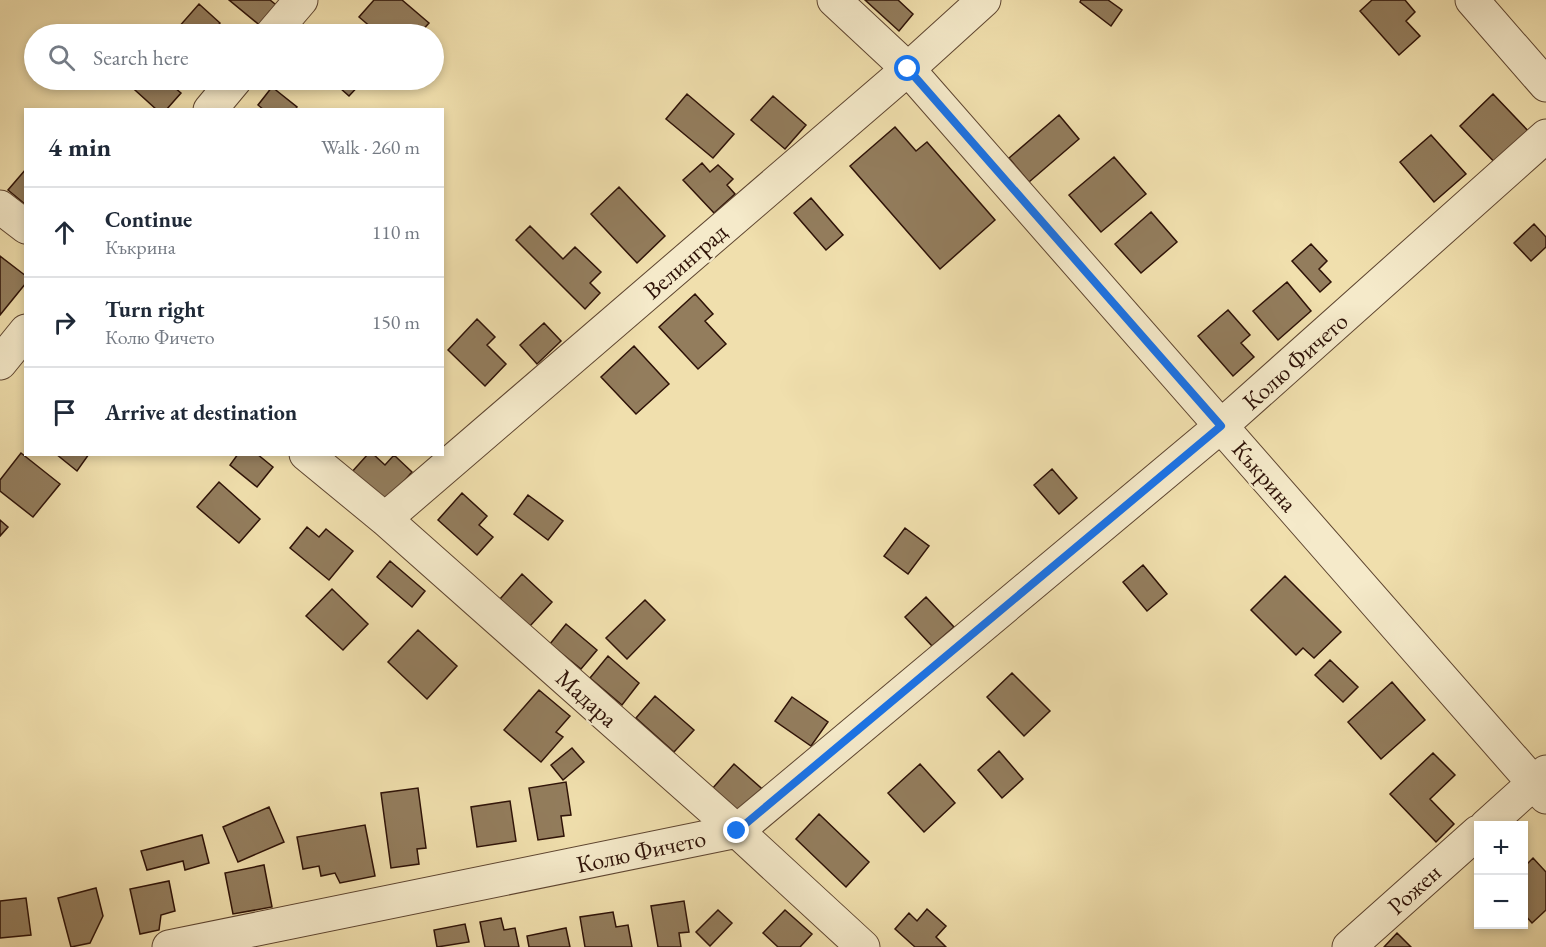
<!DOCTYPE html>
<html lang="en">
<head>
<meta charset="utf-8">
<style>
  :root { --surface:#fff; --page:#f2f2f3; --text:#1f2937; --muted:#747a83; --line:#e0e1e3 }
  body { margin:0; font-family:"EB Garamond",serif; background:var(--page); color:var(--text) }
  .controls { position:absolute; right:18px; bottom:18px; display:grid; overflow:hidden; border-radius:0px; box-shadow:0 3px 9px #0003 }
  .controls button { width:54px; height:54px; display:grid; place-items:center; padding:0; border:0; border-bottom:2px solid var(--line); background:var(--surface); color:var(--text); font:30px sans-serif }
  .stop { position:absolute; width:18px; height:18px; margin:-14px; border:4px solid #1a73e8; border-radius:50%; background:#fff }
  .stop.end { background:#1a73e8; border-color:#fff; box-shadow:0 2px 6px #0008 }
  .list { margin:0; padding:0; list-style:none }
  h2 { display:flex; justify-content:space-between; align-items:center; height:78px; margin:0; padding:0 24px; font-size:26px }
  h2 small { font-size:20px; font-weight:400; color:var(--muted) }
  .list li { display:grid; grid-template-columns:39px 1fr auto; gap:18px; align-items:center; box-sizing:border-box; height:90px; padding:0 24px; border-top:2px solid var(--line) }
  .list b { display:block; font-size:22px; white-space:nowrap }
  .list p { margin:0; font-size:20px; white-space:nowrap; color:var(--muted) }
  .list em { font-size:20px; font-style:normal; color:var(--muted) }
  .icon { flex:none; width:33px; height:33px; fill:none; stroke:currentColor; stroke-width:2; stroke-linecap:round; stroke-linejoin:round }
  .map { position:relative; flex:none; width:1546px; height:947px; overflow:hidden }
  .search { position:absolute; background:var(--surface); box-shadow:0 3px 9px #0003; left:24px; top:24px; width:420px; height:66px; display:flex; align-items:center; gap:15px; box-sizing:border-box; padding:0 21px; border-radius:33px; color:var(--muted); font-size:22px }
  .panel { position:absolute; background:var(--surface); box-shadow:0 3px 9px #0003; left:24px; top:108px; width:420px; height:348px; border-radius:0px }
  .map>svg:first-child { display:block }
  .building { fill:#937d5d; stroke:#2e1207; stroke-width:1.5 }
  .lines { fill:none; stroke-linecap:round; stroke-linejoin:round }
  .minor-casing { stroke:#5e4530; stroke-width:35 }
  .minor { stroke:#f5eaca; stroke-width:33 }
  .route { stroke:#1a73e8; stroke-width:8 }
  .labels { text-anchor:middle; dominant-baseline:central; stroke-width:4.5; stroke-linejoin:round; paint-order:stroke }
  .street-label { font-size:24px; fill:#2e1207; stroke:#f5eaca }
</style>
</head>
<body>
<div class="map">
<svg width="1546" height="947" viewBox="0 0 1546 947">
  <rect width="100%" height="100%" fill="#f0dfad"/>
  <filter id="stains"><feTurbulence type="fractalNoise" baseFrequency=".00333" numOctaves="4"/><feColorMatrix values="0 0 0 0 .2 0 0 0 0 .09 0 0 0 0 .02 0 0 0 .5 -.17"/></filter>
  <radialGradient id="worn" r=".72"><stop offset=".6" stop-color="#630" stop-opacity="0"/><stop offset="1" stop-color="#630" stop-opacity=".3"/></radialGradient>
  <path class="building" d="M 229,0 L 270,0 L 280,8 L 263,28 Z
    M 374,0 L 402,0 L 429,23 L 419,34 L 379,34 L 359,17 Z
    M 865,0 L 898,0 L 913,14 L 899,31 Z
    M 1081,0 L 1108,0 L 1122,10 L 1111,26 L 1080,2 Z
    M 1372,0 L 1405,0 L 1415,12 L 1406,21 L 1420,36 L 1399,55 L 1360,11 Z
    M 199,4 L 220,23 L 216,28 L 224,34 L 184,34 L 177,29 Z
    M 127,80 L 171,80 L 168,82 L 181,93 L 166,110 L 157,110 L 125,81 Z
    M 331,80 L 364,80 L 349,96 Z
    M 272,87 L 297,107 L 295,110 L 264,110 L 258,105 Z
    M 687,94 L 734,134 L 713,158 L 666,119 Z
    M 1493,94 L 1533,136 L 1500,168 L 1460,126 Z
    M 773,96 L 806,125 L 785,149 L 751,120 Z
    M 1059,115 L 1079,139 L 1029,182 L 1009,158 Z
    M 895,127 L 916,151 L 927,142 L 995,220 L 940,269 L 850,166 Z
    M 1431,135 L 1466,174 L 1434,202 L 1400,162 Z
    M 1114,157 L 1146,194 L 1101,232 L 1069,195 Z
    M 702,163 L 710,172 L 718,165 L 733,179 L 727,185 L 735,194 L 714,213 L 683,180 Z
    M 26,169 L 26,205 L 8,190 Z
    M 619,187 L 665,236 L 637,263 L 591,214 Z
    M 811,198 L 843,235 L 826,250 L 794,213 Z
    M 1151,212 L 1177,242 L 1141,273 L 1115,244 Z
    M 1534,224 L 1546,237 L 1546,247 L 1531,261 L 1514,243 Z
    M 530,226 L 563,259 L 575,247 L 601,272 L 590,283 L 600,293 L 585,309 L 516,240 Z
    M 1311,244 L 1327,261 L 1319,269 L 1331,282 L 1320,292 L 1292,261 Z
    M 0,256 L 26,276 L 26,283 L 0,315 Z
    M 1287,282 L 1311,311 L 1278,340 L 1253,311 Z
    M 695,294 L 713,314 L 705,321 L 726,344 L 698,369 L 659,327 Z
    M 1228,310 L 1250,335 L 1241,343 L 1254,357 L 1233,376 L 1198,336 Z
    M 477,319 L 495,337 L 487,345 L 506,364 L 485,386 L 448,350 Z
    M 544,323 L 561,341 L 537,364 L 520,345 Z
    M 634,346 L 669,384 L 636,414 L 601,377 Z
    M 21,453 L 60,484 L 33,517 L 0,491 L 0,480 Z
    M 56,454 L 89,454 L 77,471 Z
    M 238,454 L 257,454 L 273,467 L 257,487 L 230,465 Z
    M 368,454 L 373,454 L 385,465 L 394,455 L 412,472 L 385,503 L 351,473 Z
    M 1052,469 L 1077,498 L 1059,514 L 1034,485 Z
    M 219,482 L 260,519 L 239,543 L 197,507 Z
    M 462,493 L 487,516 L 479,525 L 493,537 L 477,555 L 438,520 Z
    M 528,495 L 563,521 L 548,540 L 514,514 Z
    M 0,520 L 8,527 L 0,536 Z
    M 307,527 L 319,537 L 326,529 L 353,551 L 329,580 L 290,548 Z
    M 905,528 L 929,546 L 908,574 L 884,556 Z
    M 390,561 L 425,591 L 412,607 L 377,577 Z
    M 1143,565 L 1167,594 L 1147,611 L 1123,582 Z
    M 522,574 L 552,602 L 530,626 L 500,599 Z
    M 1285,576 L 1341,632 L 1314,658 L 1303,648 L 1296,655 L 1251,610 Z
    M 332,589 L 368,624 L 343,650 L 306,616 Z
    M 926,597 L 954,627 L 932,646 L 905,617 Z
    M 645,600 L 665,620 L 627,659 L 606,638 Z
    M 566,624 L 597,650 L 581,669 L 550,644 Z
    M 418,630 L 457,666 L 427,699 L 388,662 Z
    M 608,656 L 639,683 L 622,705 L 590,678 Z
    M 1330,660 L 1358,687 L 1343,702 L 1315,675 Z
    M 1012,673 L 1050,711 L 1024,736 L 987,697 Z
    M 1392,682 L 1425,720 L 1381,759 L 1348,722 Z
    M 539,690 L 570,716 L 556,732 L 563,737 L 541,762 L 504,730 Z
    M 655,696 L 694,730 L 674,752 L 636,718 Z
    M 792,697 L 828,722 L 811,746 L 775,721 Z
    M 572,748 L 584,762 L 563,780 L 551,765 Z
    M 999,751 L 1023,779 L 1002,798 L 978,770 Z
    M 1433,753 L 1455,775 L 1430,799 L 1454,824 L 1436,842 L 1390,794 Z
    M 734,764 L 768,794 L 745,819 L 712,789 Z
    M 920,764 L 955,803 L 924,832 L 888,793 Z
    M 566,782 L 571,815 L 561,816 L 564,836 L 538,840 L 529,788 Z
    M 418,788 L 426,848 L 417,849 L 419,864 L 391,868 L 381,793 Z
    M 510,801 L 516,841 L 477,847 L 471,807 Z
    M 269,807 L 284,842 L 238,862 L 223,827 Z
    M 819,814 L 869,862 L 846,887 L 796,839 Z
    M 365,825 L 375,876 L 340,883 L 335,873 L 321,876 L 319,866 L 303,869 L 297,837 Z
    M 202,835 L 209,863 L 185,870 L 183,861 L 147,870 L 141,851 Z
    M 1533,858 L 1546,872 L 1546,910 L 1532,923 L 1524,914 L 1524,867 Z
    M 264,865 L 272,907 L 233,914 L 225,873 Z
    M 169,881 L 175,911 L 161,915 L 159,930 L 140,934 L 130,889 Z
    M 96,888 L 103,916 L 90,943 L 71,947 L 58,898 Z
    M 26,898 L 31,935 L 0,938 L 0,901 Z
    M 684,901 L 689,932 L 679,933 L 681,947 L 658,947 L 651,906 Z
    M 927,909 L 946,926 L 936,937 L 946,947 L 915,947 L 895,929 L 909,913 L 917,921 Z
    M 718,910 L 732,923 L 710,946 L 696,932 Z
    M 785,910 L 812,934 L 800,947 L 778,947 L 763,933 Z
    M 613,912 L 616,927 L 628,925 L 632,947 L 585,947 L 580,917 Z
    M 501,918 L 504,930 L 515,928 L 519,947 L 485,947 L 480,922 Z
    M 465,924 L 469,942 L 437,947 L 434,930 Z
    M 566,928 L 570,947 L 529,947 L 527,936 Z
    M 1397,933 L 1411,947 L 1384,947 Z"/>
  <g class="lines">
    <g class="minor-casing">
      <path id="minor" d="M 834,0 L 908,69 L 1546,797
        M 1472,0 L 1546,85
        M 272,34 L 301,0
        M 210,110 L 235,80
        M 0,207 L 26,227
        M 0,363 L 26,331
        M 306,454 L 385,519 L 737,831 L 863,947
        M 385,519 L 908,69 L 984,0
        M 1486,826 L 1546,772
        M 169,947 L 737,831 L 1221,426 L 1546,136
        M 1349,947 L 1478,832"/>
    </g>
    <use href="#minor" class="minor"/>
  </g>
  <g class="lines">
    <path class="route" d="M 737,831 L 1221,426 L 908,69"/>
  </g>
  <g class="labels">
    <g class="street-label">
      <text transform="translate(685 261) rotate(-41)">Велинград</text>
      <text transform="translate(1295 361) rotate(-42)">Колю Фичето</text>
      <text transform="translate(1265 476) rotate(49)">Къкрина</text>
      <text transform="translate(587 698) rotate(42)">Мадара</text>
      <text transform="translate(641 851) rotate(-12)">Колю Фичето</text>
      <text transform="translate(1414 889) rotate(-42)">Рожен</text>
    </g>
  </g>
  <rect width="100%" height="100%" filter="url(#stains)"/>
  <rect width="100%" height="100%" fill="url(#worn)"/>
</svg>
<div class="controls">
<button>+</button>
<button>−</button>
</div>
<div class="stop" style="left:908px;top:69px"></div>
<div class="stop end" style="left:737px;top:831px"></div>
<div class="search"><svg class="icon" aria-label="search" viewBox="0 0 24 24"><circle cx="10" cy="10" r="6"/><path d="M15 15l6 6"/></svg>Search here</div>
<section class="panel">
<h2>4 min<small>Walk · 260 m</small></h2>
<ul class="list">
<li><svg class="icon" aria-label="ahead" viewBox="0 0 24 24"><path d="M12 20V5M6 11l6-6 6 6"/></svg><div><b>Continue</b><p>Къкрина</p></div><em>110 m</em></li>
<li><svg class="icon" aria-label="right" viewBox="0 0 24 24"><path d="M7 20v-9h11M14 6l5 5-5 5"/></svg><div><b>Turn right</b><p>Колю Фичето</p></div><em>150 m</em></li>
<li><svg class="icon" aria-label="arrive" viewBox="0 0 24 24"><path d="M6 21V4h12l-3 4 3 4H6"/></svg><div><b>Arrive at destination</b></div></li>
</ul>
</section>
</div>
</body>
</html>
